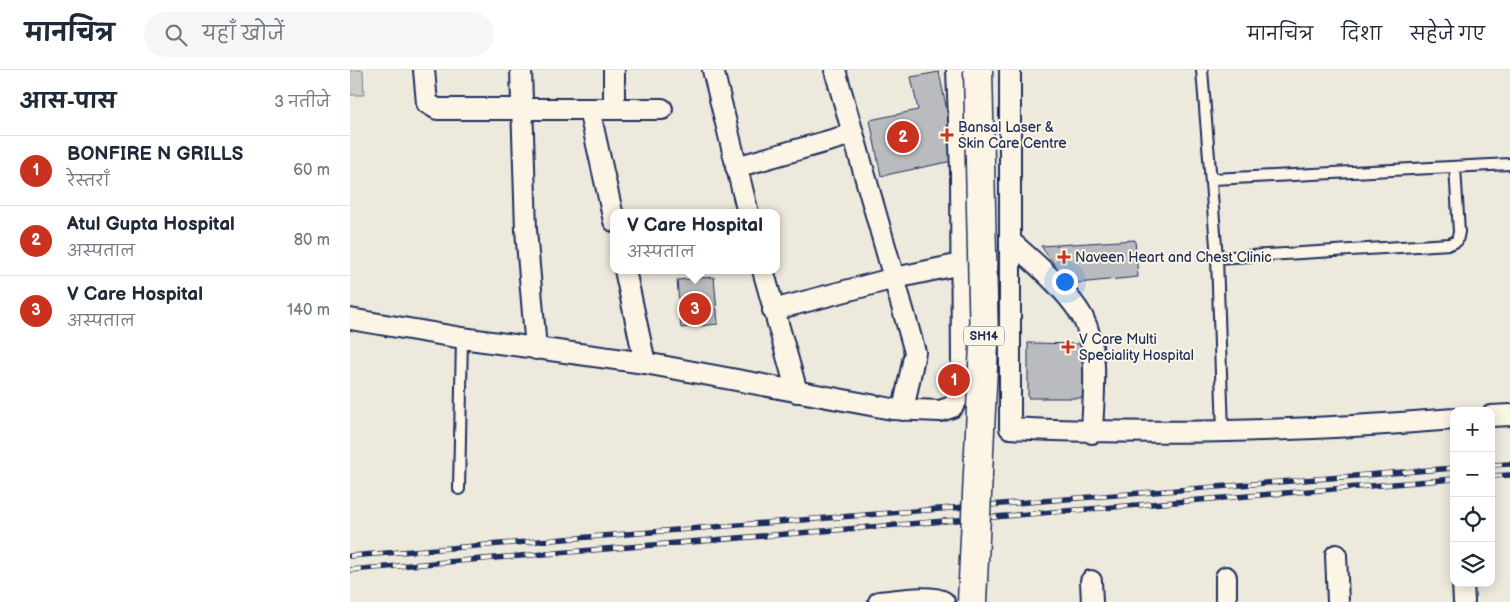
<!DOCTYPE html>
<html lang="hi">
<head>
<meta charset="utf-8">
<style>
  :root { --surface:#fff; --page:#f6f6f7; --text:#1f2937; --muted:#747a83; --line:#e0e1e3; --accent:#c8321e }
  body { margin:0; font-family:"Balsamiq Sans","Playpen Sans Deva",sans-serif; background:var(--page); color:var(--text) }
  .controls { position:absolute; right:15px; bottom:15px; display:grid; overflow:hidden; border-radius:10px; box-shadow:0 2px 12px #0003 }
  .controls button { width:45px; height:45px; display:grid; place-items:center; padding:0; border:0; border-bottom:1px solid var(--line); background:var(--surface); color:var(--text); font:25px sans-serif }
  .you { position:absolute; left:714px; top:211px; width:18px; height:18px; margin:-12px; border:4px solid #fff; border-radius:50%; background:#1a73e8; box-shadow:0 0 0 8px #1a73e833 }
  .badge { display:grid; place-items:center; width:32px; height:32px; border-radius:50%; background:var(--accent); color:#fff; font-size:16px; font-weight:700 }
  .pin { position:absolute; translate:-50% -50%; border:2px solid #fff; box-shadow:0 1px 5px #0006 }
  .popup { position:absolute; left:260px; top:139px; width:170px; height:65px; box-sizing:border-box; display:grid; place-content:center; border-radius:10px; background:var(--surface); filter:drop-shadow(0 1px 4px #0005); font-size:16px; white-space:nowrap; color:var(--muted) }
  .popup b { font-size:19px; color:var(--text) }
  .popup::after { content:''; position:absolute; left:50%; top:100%; margin-left:-10px; border:10px solid transparent; border-top-color:var(--surface) }
  .list { margin:0; padding:0; list-style:none }
  h2 { display:flex; justify-content:space-between; align-items:center; height:65px; margin:0; padding:0 20px; font-size:21px }
  h2 small { font-size:16px; font-weight:400; color:var(--muted) }
  .list li { display:grid; grid-template-columns:32px 1fr auto; gap:15px; align-items:center; box-sizing:border-box; height:70px; padding:0 20px; border-top:1px solid var(--line) }
  .list b { display:block; font-size:19px; white-space:nowrap }
  .list p { margin:0; font-size:16px; white-space:nowrap; color:var(--muted) }
  .list em { font-size:16px; font-style:normal; color:var(--muted) }
  .icon { flex:none; width:28px; height:28px; fill:none; stroke:currentColor; stroke-width:2; stroke-linecap:round; stroke-linejoin:round }
  .map { position:relative; flex:none; width:1160px; height:532px; overflow:hidden }
  header { display:flex; align-items:center; gap:30px; box-sizing:border-box; height:70px; padding:0 25px; background:var(--surface); border-bottom:1px solid var(--line) }
  header strong { font-size:24px }
  nav { display:flex; gap:28px; margin-inline-start:auto; font-size:18px }
  .search { width:350px; height:45px; background:var(--page); display:flex; align-items:center; gap:12px; box-sizing:border-box; padding:0 18px; border-radius:28px; color:var(--muted); font-size:19px }
  main { display:flex }
  aside { flex:1; background:var(--surface) }
  .map>svg:first-child { display:block }
  .green { fill:#cfcdca; stroke:#757e94 }
  .building { fill:#babbbe; stroke:#1b2f5e }
  .lines { fill:none; stroke-linecap:round; stroke-linejoin:round }
  .service-casing { stroke:#1b2f5e; stroke-width:14 }
  .minor-casing { stroke:#1b2f5e; stroke-width:24 }
  .service { stroke:#fcf5e5; stroke-width:10 }
  .minor { stroke:#fcf5e5; stroke-width:20 }
  .rail-casing { stroke:#1b2f5e; stroke-width:5.5 }
  .rail { stroke:#fcf5e5; stroke-width:4; stroke-dasharray:11; stroke-linecap:butt }
  .primary-bridge-casing { stroke:#1b2f5e; stroke-width:31; stroke-linecap:butt }
  .primary-bridge { stroke:#fcf5e5; stroke-width:28 }
  .poi-dot { fill:#c8321e; stroke:#fcf5e5; stroke-width:2 }
  .labels { text-anchor:middle; dominant-baseline:central; stroke-width:4; stroke-linejoin:round; paint-order:stroke }
  .shield { fill:#fcf5e5; stroke:#5e6a86; stroke-width:1 }
  .shield-label { font-size:12px; font-weight:bold; fill:#1b2f5e }
  .poi-label { font-size:14px; fill:#1b2f5e; stroke:#fcf5e5; text-anchor:start }
</style>
</head>
<body>
<header>
<strong>मानचित्र</strong>
<div class="search"><svg class="icon" aria-label="search" viewBox="0 0 24 24"><circle cx="10" cy="10" r="6"/><path d="M15 15l6 6"/></svg>यहाँ खोजें</div>
<nav><a>मानचित्र</a><a>दिशा</a><a>सहेजे गए</a></nav>
</header>
<main>
<aside>
<h2>आस-पास<small>3 नतीजे</small></h2>
<ul class="list">
<li><span class="badge">1</span><div><b>BONFIRE N GRILLS</b><p>रेस्तराँ</p></div><em>60 m</em></li>
<li><span class="badge">2</span><div><b>Atul Gupta Hospital</b><p>अस्पताल</p></div><em>80 m</em></li>
<li><span class="badge">3</span><div><b>V Care Hospital</b><p>अस्पताल</p></div><em>140 m</em></li>
</ul>
</aside>
<div class="map">
<svg width="1160" height="532" viewBox="0 0 1160 532">
  <rect width="100%" height="100%" fill="#eee9dd"/>
  <filter id="ink" filterUnits="userSpaceOnUse"><feTurbulence type="fractalNoise" baseFrequency=".02" numOctaves="2"/><feDisplacementMap in="SourceGraphic" scale="10" xChannelSelector="R" yChannelSelector="G"/><feConvolveMatrix kernelMatrix="1 2 1 2 8 2 1 2 1" color-interpolation-filters="sRGB"/></filter>
  <g filter="url(#ink)">
    <path class="green" d="M 0,0 L 13,0 L 14,25 L 0,25 Z"/>
    <path class="building" d="M 589,2 L 607,90 L 531,106 L 520,50 L 568,40 L 561,7 Z
      M 785,170 L 788,207 L 718,214 L 691,176 Z
      M 364,207 L 368,254 L 331,258 L 327,210 Z
      M 678,273 L 734,274 L 733,328 L 678,328 Z"/>
    <g class="lines">
      <g class="service-casing">
        <path id="service" d="M 852,0 L 867,188 L 873,361
          M 863,109 L 1160,94
          M 867,188 L 1100,174 L 1107,171 L 1109,162 L 1105,97
          M 109,419 L 112,268"/>
      </g>
      <g class="minor-casing">
        <path id="minor" d="M 74,0 L 77,33 L 87,39 L 312,39
          M 171,0 L 176,160 L 186,279
          M 264,0 L 264,39
          M 363,0 L 398,143
          M 485,0 L 565,282 L 553,340
          M 660,0 L 660,358 C 808,366 956,361 1104,349
          M 239,39 L 264,151
          M 386,97 L 503,64
          M 661,172 C 683,191 719,222 733,248 C 750,281 743,327 742,363
          M 275,200 L 295,293
          M 413,200 L 447,322
          M 423,240 L 545,208 L 611,194
          M 0,249 L 112,268 L 295,293 L 542,339 L 590,341 L 602,337 L 609,327 L 612,301 L 611,101 L 607,0
          M 1141,346 L 1160,345
          M 986,485 L 988,532
          M 876,507 L 876,532
          M 741,511 L 742,532
          M 1113,513 L 1114,532
          M 529,532 C 544,531 582,524 594,532"/>
      </g>
      <use href="#service" class="service"/>
      <use href="#minor" class="minor"/>
      <g class="rail-casing">
        <path id="rail" d="M 1141,395 L 1160,394
          M 1141,406 L 1160,405
          M 0,486 L 1104,398
          M 0,500 L 1104,409"/>
      </g>
      <use href="#rail" class="rail"/>
      <g class="primary-bridge-casing">
        <path id="primary-bridge" d="M 622,532 L 634,274 L 628,0"/>
      </g>
      <use href="#primary-bridge" class="primary-bridge"/>
    </g>
  </g>
  <g class="poi-dot">
    <path d="M594.5 57.5h5v5h5v5h-5v5h-5v-5h-5v-5h5z"/>
    <path d="M711.5 179.5h5v5h5v5h-5v5h-5v-5h-5v-5h5z"/>
    <path d="M715.5 269.5h5v5h5v5h-5v5h-5v-5h-5v-5h5z"/>
  </g>
  <g class="labels">
    <rect class="shield" x="614" y="256.5" width="40" height="19" rx="4"/>
    <g class="shield-label">
      <text x="634" y="266">SH14</text>
    </g>
    <g class="poi-label">
      <text x="608" y="57">Bansal Laser &amp;<tspan x="608" dy="16">Skin Care Centre</tspan></text>
      <text x="725" y="187">Naveen Heart and Chest Clinic</text>
      <text x="729" y="269">V Care Multi<tspan x="729" dy="16">Speciality Hospital</tspan></text>
    </g>
  </g>
</svg>
<div class="controls">
<button>+</button>
<button>−</button>
<button><svg class="icon" aria-label="locate" viewBox="0 0 24 24"><circle cx="12" cy="12" r="6"/><path d="M12 2v4M12 18v4M2 12h4M18 12h4"/></svg></button>
<button><svg class="icon" aria-label="layers" viewBox="0 0 24 24"><path d="M12 4l9 5-9 5-9-5zM3 14l9 5 9-5"/></svg></button>
</div>
<div class="you"></div>
<div class="pin badge" style="left:604px;top:310px">1</div>
<div class="pin badge" style="left:553px;top:67px">2</div>
<div class="pin badge" style="left:345px;top:239px">3</div>
<div class="popup"><b>V Care Hospital</b>अस्पताल</div>
</div>
</main>
</body>
</html>
